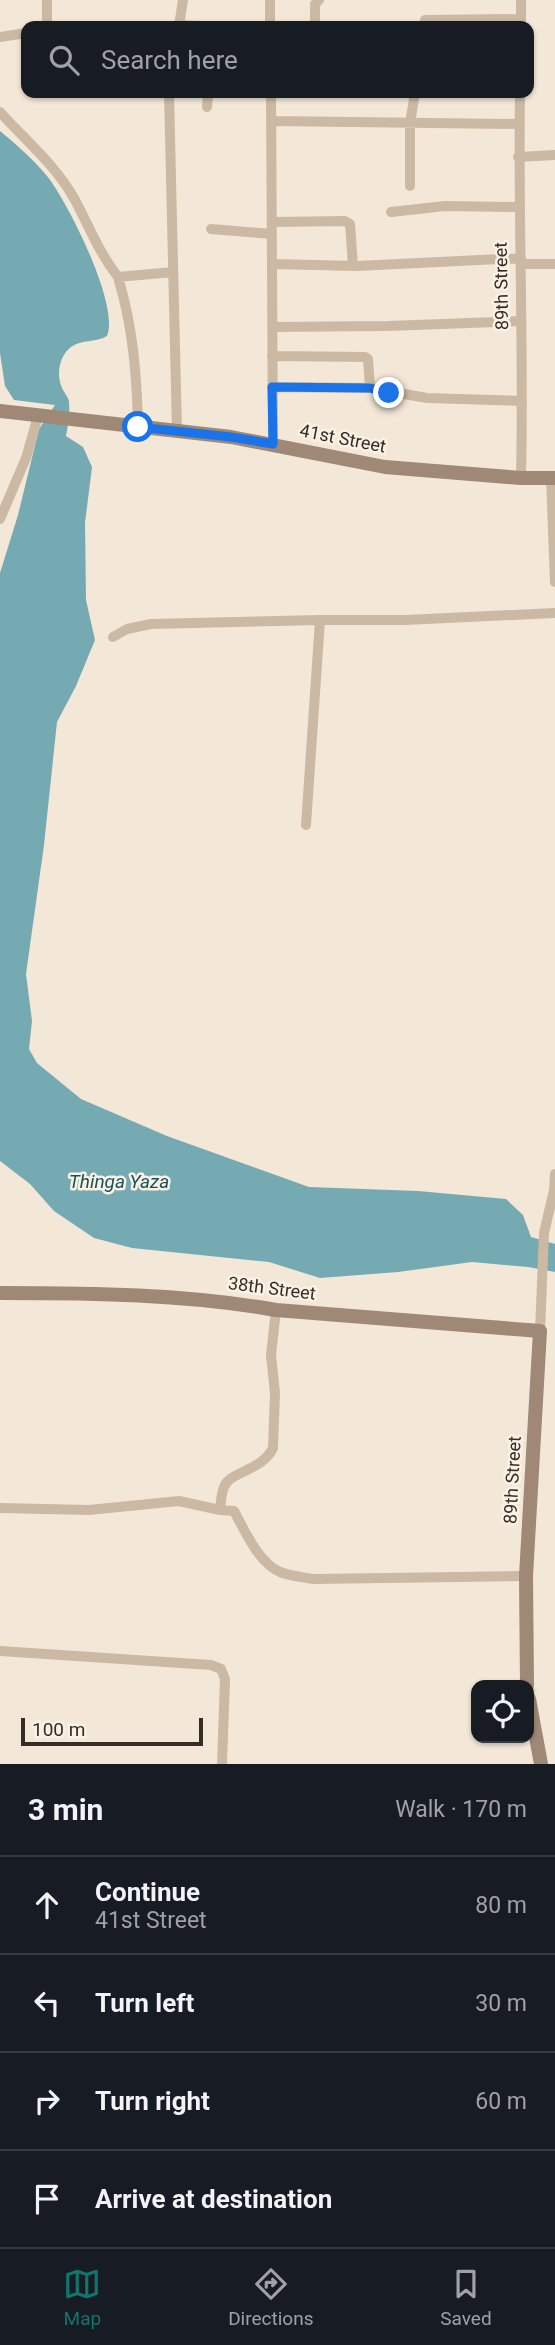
<!DOCTYPE html>
<html lang="en">
<head>
<meta charset="utf-8">
<style>
  :root { --surface:#171b24; --page:#242831; --text:#f1f3f6; --muted:#9ea1a6; --line:#363941; --accent:#0f766e }
  body { margin:0; font-family:Roboto,sans-serif; background:var(--page); color:var(--text) }
  .controls { position:absolute; right:21px; bottom:21px; display:grid; overflow:hidden; border-radius:14px; box-shadow:0 2px 5px #0004 }
  .controls button { width:63px; height:63px; display:grid; place-items:center; padding:0; border:0; border-bottom:2px solid var(--line); background:var(--surface); color:var(--text); font:35px sans-serif }
  .scale { position:absolute; left:21px; bottom:18px; width:182px; box-sizing:border-box; padding-left:7px; border:4px solid #362c26; border-top:0; font-size:19px; line-height:24px; white-space:nowrap; color:#362c26; -webkit-text-stroke:5px #faf2e5; paint-order:stroke }
  .stop { position:absolute; width:21px; height:21px; margin:-16px; border:5px solid #1a73e8; border-radius:50%; background:#fff }
  .stop.end { background:#1a73e8; border-color:#fff; box-shadow:0 2px 7px #0008 }
  .list { margin:0; padding:0; list-style:none }
  h2 { display:flex; justify-content:space-between; align-items:center; height:91px; margin:0; padding:0 28px; font-size:30px }
  h2 small { font-size:23px; font-weight:400; color:var(--muted) }
  .list li { display:grid; grid-template-columns:46px 1fr auto; gap:21px; align-items:center; box-sizing:border-box; height:98px; padding:0 28px; border-top:2px solid var(--line) }
  .list b { display:block; font-size:26px; white-space:nowrap }
  .list p { margin:0; font-size:23px; white-space:nowrap; color:var(--muted) }
  .list em { font-size:23px; font-style:normal; color:var(--muted) }
  .icon { flex:none; width:38px; height:38px; fill:none; stroke:currentColor; stroke-width:2; stroke-linecap:round; stroke-linejoin:round }
  .map { position:relative; flex:none; width:555px; height:1764px; overflow:hidden }
  .search { position:absolute; background:var(--surface); box-shadow:0 2px 5px #0004; left:21px; right:21px; top:21px; height:77px; display:flex; align-items:center; gap:18px; box-sizing:border-box; padding:0 24px; border-radius:14px; color:var(--muted); font-size:26px }
  .sheet { height:483px; background:var(--surface) }
  nav { display:flex; justify-content:space-around; align-items:center; box-sizing:border-box; height:98px; border-top:2px solid var(--line); background:var(--surface); font-size:19px; color:var(--muted) }
  nav a { display:grid; justify-items:center; gap:4px }
  nav .on { color:var(--accent) }
  .map>svg:first-child { display:block }
  .water { fill:#75aab2 }
  .lines { fill:none; stroke-linecap:round; stroke-linejoin:round }
  .street { stroke:#ccb9a3; stroke-width:10 }
  .secondary { stroke:#9f8875; stroke-width:14 }
  .route { stroke:#1a73e8; stroke-width:9 }
  .labels { text-anchor:middle; dominant-baseline:central; stroke-width:5; stroke-linejoin:round; paint-order:stroke }
  .street-label { font-size:18px; fill:#362c26; stroke:#faf2e5 }
  .water-label { font-size:19px; font-style:italic; fill:#19515a; stroke:#faf2e5 }
</style>
</head>
<body>
<div class="map">
<svg width="555" height="1764" viewBox="0 0 555 1764">
  <rect width="100%" height="100%" fill="#f3e8d8"/>
  <path class="water" d="M 0,131 C 17,145 33,159 47,176 C 68,202 120,306 107,336 C 95,343 82,339 71,347 C 59,356 56,375 62,388 C 64,393 69,397 69,403 C 70,413 68,426 66,436 L 83,447 L 92,467 L 85,523 L 86,600 L 95,640 L 76,686 L 57,722 L 44,845 L 26,974 L 32,1021 L 29,1049 L 37,1063 L 81,1099 L 167,1136 L 309,1187 L 418,1191 L 506,1199 L 523,1215 L 531,1237 L 555,1244 L 555,1272 L 528,1267 L 472,1262 L 398,1272 L 320,1278 L 269,1262 L 132,1248 L 94,1238 L 54,1211 L 30,1184 L 0,1161 L 0,573 L 18,515 L 39,429 L 55,405 L 14,400 L 5,386 L 0,353 Z"/>
  <g class="lines">
    <path class="street" d="M 47,0 L 47,26
      M 270,0 L 270,26
      M 521,0 L 521,26
      M 179,25 L 202,26
      M 179,26 L 183,0
      M 315,26 L 315,4 L 319,0
      M 423,26 L 425,20 L 521,19
      M 0,37 L 26,33
      M 169,93 L 177,432
      M 271,93 L 273,444
      M 520,93 C 518,221 524,349 521,478
      M 207,107 L 208,93
      M 0,112 C 26,141 56,165 75,200 C 90,228 98,251 118,277
      M 272,121 L 520,124
      M 518,157 L 555,155
      M 410,186 L 410,123 L 415,93
      M 391,212 L 445,206 L 519,207
      M 272,222 L 345,221 L 350,224 L 353,266
      M 211,229 L 272,234
      M 272,264 L 357,266 L 521,258
      M 521,264 L 555,264
      M 272,327 L 388,326 L 521,321
      M 272,356 L 365,357 L 368,359 L 370,388
      M 272,387 L 370,388 L 427,398 L 522,401
      M 138,427 C 137,376 133,327 118,277 L 173,272
      M 551,478 L 555,582
      M 0,519 L 26,458 L 38,416
      M 113,637 L 127,629 L 151,624 L 320,620 L 405,620 L 555,613
      M 306,825 L 320,620
      M 276,1310 L 271,1355 L 275,1393 L 273,1448 C 262,1471 230,1471 224,1487 C 221,1494 221,1503 220,1510 L 234,1511 C 245,1531 258,1562 280,1572 C 290,1576 302,1577 313,1579 L 526,1576
      M 540,1331 L 544,1233 L 554,1190 L 555,1174
      M 0,1508 L 89,1510 L 179,1501 L 220,1510
      M 0,1651 L 211,1665 L 221,1669 L 225,1679 L 222,1764"/>
    <path class="secondary" d="M 0,411 L 231,437 L 385,467 L 521,478 L 555,478
      M 0,1293 C 92,1293 185,1294 276,1310 L 540,1331 L 526,1576 L 527,1685
      M 529,1699 L 541,1764"/>
  </g>
  <g class="lines">
    <path class="route" d="M 138,427 L 231,437 L 273,444 L 272,387 L 370,388 L 389,393"/>
  </g>
  <g class="labels">
    <g class="street-label">
      <text transform="translate(501 286) rotate(-91)">89th Street</text>
      <text transform="translate(343 438) rotate(11)">41st Street</text>
      <text transform="translate(272 1288) rotate(7)">38th Street</text>
      <text transform="translate(512 1480) rotate(-87)">89th Street</text>
    </g>
    <g class="water-label">
      <text x="119" y="1181">Thinga Yaza</text>
    </g>
  </g>
</svg>
<div class="controls">
<button><svg class="icon" aria-label="locate" viewBox="0 0 24 24"><circle cx="12" cy="12" r="6"/><path d="M12 2v4M12 18v4M2 12h4M18 12h4"/></svg></button>
</div>
<div class="scale">100 m</div>
<div class="stop" style="left:138px;top:427px"></div>
<div class="stop end" style="left:389px;top:393px"></div>
<div class="search"><svg class="icon" aria-label="search" viewBox="0 0 24 24"><circle cx="10" cy="10" r="6"/><path d="M15 15l6 6"/></svg>Search here</div>
</div>
<section class="sheet">
<h2>3 min<small>Walk · 170 m</small></h2>
<ul class="list">
<li><svg class="icon" aria-label="ahead" viewBox="0 0 24 24"><path d="M12 20V5M6 11l6-6 6 6"/></svg><div><b>Continue</b><p>41st Street</p></div><em>80 m</em></li>
<li><svg class="icon" aria-label="left" viewBox="0 0 24 24"><path d="M17 20v-9H6M10 6l-5 5 5 5"/></svg><div><b>Turn left</b></div><em>30 m</em></li>
<li><svg class="icon" aria-label="right" viewBox="0 0 24 24"><path d="M7 20v-9h11M14 6l5 5-5 5"/></svg><div><b>Turn right</b></div><em>60 m</em></li>
<li><svg class="icon" aria-label="arrive" viewBox="0 0 24 24"><path d="M6 21V4h12l-3 4 3 4H6"/></svg><div><b>Arrive at destination</b></div></li>
</ul>
</section>
<nav>
<a class="on"><svg class="icon" aria-label="map" viewBox="0 0 24 24"><path d="M3 6l6-2 6 2 6-2v14l-6 2-6-2-6 2zM9 4v14M15 6v14"/></svg>Map</a>
<a><svg class="icon" aria-label="directions" viewBox="0 0 24 24"><path d="M12 3l9 9-9 9-9-9zM9 14v-3h6M13 9l2 2-2 2"/></svg>Directions</a>
<a><svg class="icon" aria-label="saved" viewBox="0 0 24 24"><path d="M7 4h10v16l-5-4-5 4z"/></svg>Saved</a>
</nav>
</body>
</html>
